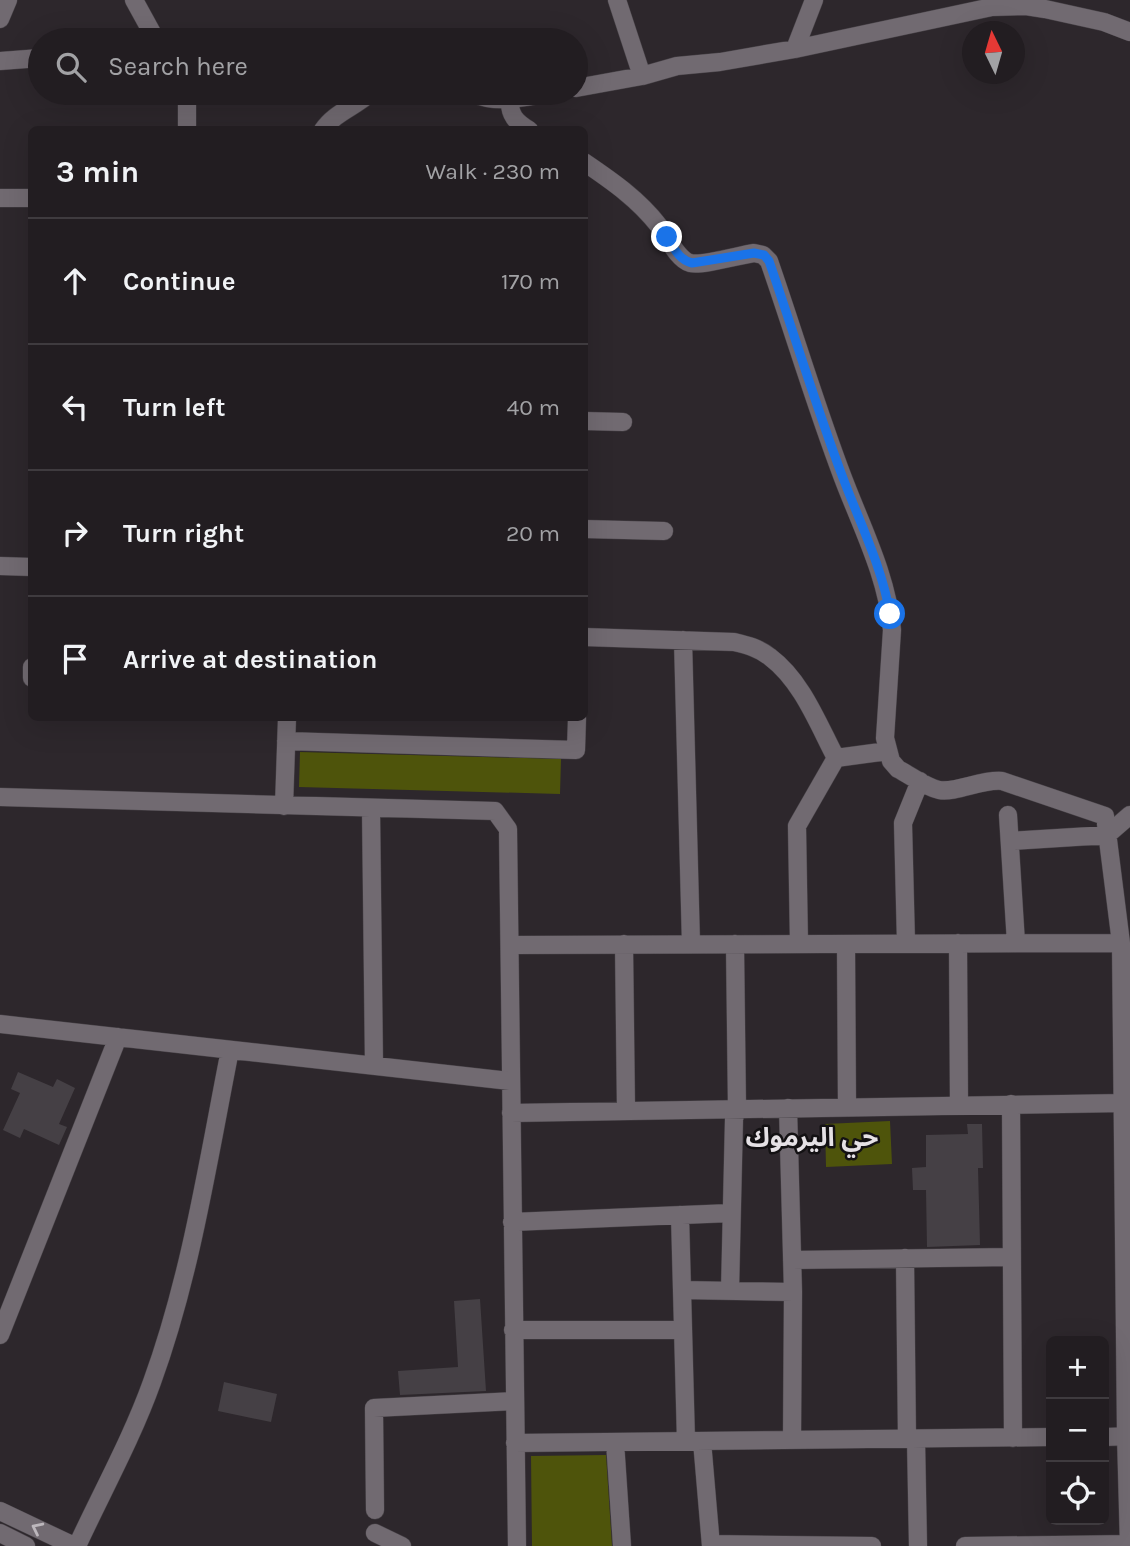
<!DOCTYPE html>
<html lang="en">
<head>
<meta charset="utf-8">
<style>
  :root { --surface:#221d21; --page:#2e2a2e; --text:#f1f3f6; --muted:#a2a2a5; --line:#3f3b3f }
  body { margin:0; font-family:Karla,"Noto Sans Arabic",sans-serif; background:var(--page); color:var(--text) }
  .controls { position:absolute; right:21px; bottom:21px; display:grid; overflow:hidden; border-radius:10px; box-shadow:0 7px 28px #0002 }
  .controls button { width:63px; height:63px; display:grid; place-items:center; padding:0; border:0; border-bottom:2px solid var(--line); background:var(--surface); color:var(--text); font:35px sans-serif }
  .compass { position:absolute; left:962px; top:21px; width:63px; height:63px; border-radius:50%; background:var(--surface); box-shadow:0 7px 28px #0002; rotate:355deg }
  .stop { position:absolute; width:21px; height:21px; margin:-16px; border:5px solid #1a73e8; border-radius:50%; background:#fff }
  .stop.end { background:#1a73e8; border-color:#fff; box-shadow:0 2px 7px #0008 }
  .list { margin:0; padding:0; list-style:none }
  h2 { display:flex; justify-content:space-between; align-items:center; height:91px; margin:0; padding:0 28px; font-size:30px }
  h2 small { font-size:23px; font-weight:400; color:var(--muted) }
  .list li { display:grid; grid-template-columns:46px 1fr auto; gap:21px; align-items:center; box-sizing:border-box; height:126px; padding:0 28px; border-top:2px solid var(--line) }
  .list b { display:block; font-size:26px; white-space:nowrap }
  .list em { font-size:23px; font-style:normal; color:var(--muted) }
  .icon { flex:none; width:38px; height:38px; fill:none; stroke:currentColor; stroke-width:2; stroke-linecap:round; stroke-linejoin:round }
  .map { position:relative; flex:none; width:1130px; height:1546px; overflow:hidden }
  .search { position:absolute; background:var(--surface); box-shadow:0 7px 28px #0002; left:28px; top:28px; width:560px; height:77px; display:flex; align-items:center; gap:18px; box-sizing:border-box; padding:0 24px; border-radius:38px; color:var(--muted); font-size:26px }
  .panel { position:absolute; background:var(--surface); box-shadow:0 7px 28px #0002; left:28px; top:126px; width:560px; height:595px; border-radius:10px }
  .map>svg:first-child { display:block }
  .green { fill:#4e540b }
  .building { fill:#454045 }
  .lines { fill:none; stroke-linecap:round; stroke-linejoin:round }
  .minor-casing { stroke:#474247; stroke-width:19 }
  .minor { stroke:#716a71; stroke-width:18 }
  .oneway { stroke:#bcb7bc }
  .route { stroke:#1a73e8; stroke-width:9 }
  .labels { text-anchor:middle; dominant-baseline:central; stroke-width:5; stroke-linejoin:round; paint-order:stroke }
  .neighbourhood-label { font-size:26px; font-weight:bold; fill:#e5e1e5; stroke:#131113 }
</style>
</head>
<body>
<div class="map">
<svg width="1130" height="1546" viewBox="0 0 1130 1546">
  <rect width="100%" height="100%" fill="#2d272c"/>
  <path class="green" d="M 300,752 L 561,759 L 560,794 L 299,787 Z
    M 890,1121 L 892,1164 L 826,1167 L 825,1124 Z
    M 606,1455 L 612,1546 L 532,1546 L 531,1456 Z"/>
  <path class="building" d="M 18,1072 L 53,1087 L 57,1079 L 75,1088 L 59,1124 L 67,1127 L 59,1145 L 24,1129 L 20,1138 L 3,1130 L 20,1093 L 11,1089 Z
    M 967,1124 L 982,1124 L 983,1168 L 978,1168 L 980,1245 L 927,1247 L 926,1190 L 913,1190 L 912,1168 L 926,1167 L 926,1135 L 968,1134 Z
    M 480,1299 L 486,1391 L 400,1395 L 398,1371 L 458,1367 L 454,1301 Z
    M 224,1382 L 277,1394 L 271,1422 L 218,1411 Z"/>
  <g class="lines">
    <g class="minor-casing">
      <path id="minor" d="M 134,0 L 156,40
        M 617,0 L 642,76
        M 0,19 L 8,0
        M 795,49 L 814,0
        M 0,61 L 40,58
        M 576,88 L 642,76 L 677,66 L 720,62 L 795,49 L 992,7 L 1026,6 L 1045,9 L 1104,22 L 1130,32
        M 183,93 L 187,99 L 187,130
        M 472,93 C 498,105 523,97 550,93
        M 510,100 C 509,115 516,122 529,130
        M 323,130 C 334,113 355,107 370,93
        M 584,162 C 612,181 638,199 659,226 C 667,236 677,259 690,263 C 702,266 740,255 754,253 L 763,255 L 769,261 C 794,333 816,407 843,478 C 862,528 887,576 892,630 L 885,738 L 891,761 L 898,769 C 910,775 925,787 939,790 C 957,793 981,779 1002,781 L 1105,816 L 1121,943 L 1126,1436 L 1129,1546
        M 0,198 L 32,198
        M 584,421 L 623,422
        M 584,529 L 664,531
        M 0,566 L 32,567
        M 584,637 L 734,642 C 747,645 759,648 770,657 C 802,681 818,724 836,758
        M 683,640 L 691,944
        M 32,667 L 32,678
        M 286,741 L 576,750 L 577,718
        M 0,797 L 495,811 L 508,829 L 517,1546
        M 284,806 L 287,718
        M 371,808 L 374,1066
        M 1008,815 L 1016,943
        M 1010,841 L 1107,835 L 1130,815
        M 906,943 L 903,823 L 920,781
        M 958,943 L 959,1105
        M 624,944 L 626,1110
        M 799,944 L 797,826 L 836,758 L 888,751
        M 846,944 L 847,1107
        M 511,945 L 1121,943
        M 0,1024 L 510,1081
        M 1011,1104 L 1013,1438
        M 788,1108 L 793,1292 L 792,1440
        M 511,1113 L 1124,1103
        M 680,1215 L 686,1441
        M 512,1222 L 731,1213
        M 905,1258 L 907,1439
        M 792,1260 L 1011,1257
        M 682,1290 L 793,1292
        M 730,1291 L 734,1119 L 737,1109 L 735,944
        M 513,1330 L 683,1330
        M 0,1335 L 118,1037
        M 1104,1437 L 1130,1436
        M 916,1439 L 918,1546
        M 702,1441 L 711,1546
        M 615,1442 L 622,1546
        M 515,1443 L 1051,1437
        M 375,1510 L 374,1408 L 515,1401
        M 0,1511 L 74,1546
        M 0,1533 L 26,1546
        M 375,1533 L 402,1546
        M 711,1544 L 872,1546
        M 77,1546 C 102,1492 132,1438 152,1382 C 191,1275 208,1161 230,1050
        M 965,1546 L 1129,1544"/>
    </g>
    <use href="#minor" class="minor"/>
  </g>
  <defs><path id="oneway-chevron" d="M-2-3.5L2.5 0L-2 3.5" fill="none" stroke-width="1.6" stroke-linecap="round" stroke-linejoin="round" transform="scale(1.75)"/></defs>
  <use class="oneway" href="#oneway-chevron" transform="translate(37 1528) rotate(-154)"/>
  <g class="lines">
    <path class="route" d="M 667,237 C 674,248 679,260 692,263 L 754,253 L 764,255 L 769,261 C 794,333 816,407 843,478 C 860,523 882,567 890,614"/>
  </g>
  <g class="labels">
    <g class="neighbourhood-label">
      <text x="812" y="1137">حي اليرموك</text>
    </g>
  </g>
</svg>
<div class="controls">
<button>+</button>
<button>−</button>
<button><svg class="icon" aria-label="locate" viewBox="0 0 24 24"><circle cx="12" cy="12" r="6"/><path d="M12 2v4M12 18v4M2 12h4M18 12h4"/></svg></button>
</div>
<svg class="compass" viewBox="-18 -18 36 36"><path d="M0-13l5 13h-10z" fill="#e53935"/><path d="M0 13l5-13h-10z" fill="#a2a2a5"/></svg>
<div class="stop" style="left:890px;top:614px"></div>
<div class="stop end" style="left:667px;top:237px"></div>
<div class="search"><svg class="icon" aria-label="search" viewBox="0 0 24 24"><circle cx="10" cy="10" r="6"/><path d="M15 15l6 6"/></svg>Search here</div>
<section class="panel">
<h2>3 min<small>Walk · 230 m</small></h2>
<ul class="list">
<li><svg class="icon" aria-label="ahead" viewBox="0 0 24 24"><path d="M12 20V5M6 11l6-6 6 6"/></svg><div><b>Continue</b></div><em>170 m</em></li>
<li><svg class="icon" aria-label="left" viewBox="0 0 24 24"><path d="M17 20v-9H6M10 6l-5 5 5 5"/></svg><div><b>Turn left</b></div><em>40 m</em></li>
<li><svg class="icon" aria-label="right" viewBox="0 0 24 24"><path d="M7 20v-9h11M14 6l5 5-5 5"/></svg><div><b>Turn right</b></div><em>20 m</em></li>
<li><svg class="icon" aria-label="arrive" viewBox="0 0 24 24"><path d="M6 21V4h12l-3 4 3 4H6"/></svg><div><b>Arrive at destination</b></div></li>
</ul>
</section>
</div>
</body>
</html>
